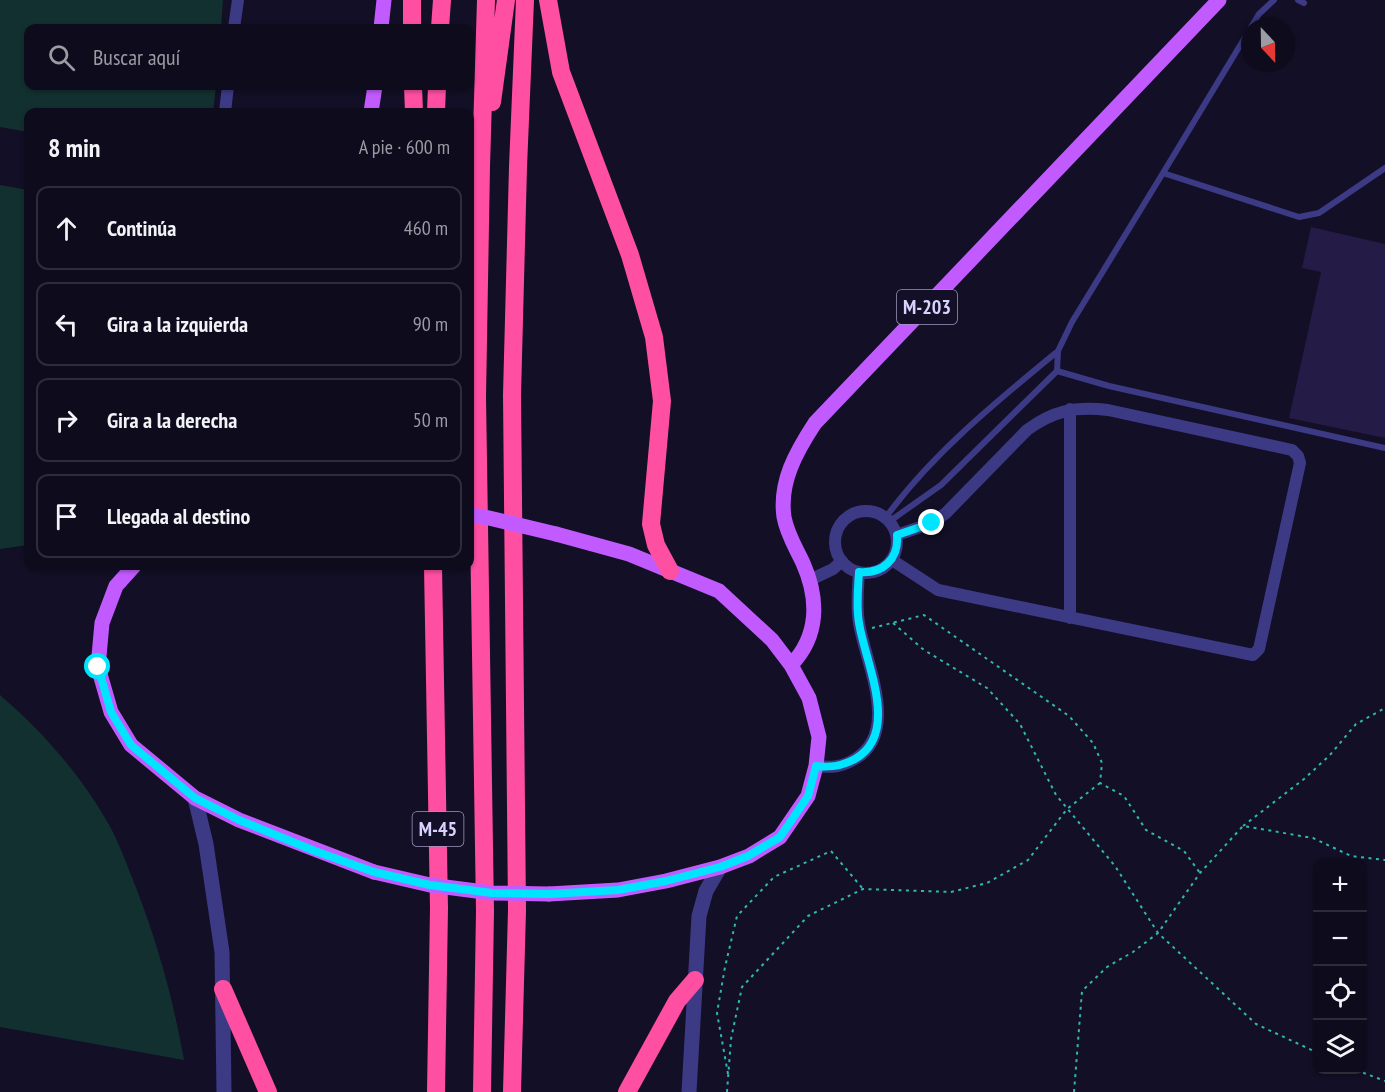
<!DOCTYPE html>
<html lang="es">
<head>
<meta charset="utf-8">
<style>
  :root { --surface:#0e0b1c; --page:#1c1929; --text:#f1f3f6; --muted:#9b9ba3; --line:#2e2b3b }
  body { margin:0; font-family:"PT Sans Narrow",sans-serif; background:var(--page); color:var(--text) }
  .controls { position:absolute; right:18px; bottom:18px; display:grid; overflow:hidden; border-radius:12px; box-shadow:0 2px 4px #0004 }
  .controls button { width:54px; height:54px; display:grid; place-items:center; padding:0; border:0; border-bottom:2px solid var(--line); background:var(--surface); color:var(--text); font:30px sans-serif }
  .compass { position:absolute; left:1241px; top:18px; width:54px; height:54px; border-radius:50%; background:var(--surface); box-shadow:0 2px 4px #0004; rotate:158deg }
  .stop { position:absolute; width:18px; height:18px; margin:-14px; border:4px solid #00e5ff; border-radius:50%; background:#fff }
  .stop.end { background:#00e5ff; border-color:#fff; box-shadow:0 2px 6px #0008 }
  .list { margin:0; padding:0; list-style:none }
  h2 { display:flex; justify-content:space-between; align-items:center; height:78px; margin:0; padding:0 24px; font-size:26px }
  h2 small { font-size:20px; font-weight:400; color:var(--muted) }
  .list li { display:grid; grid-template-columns:39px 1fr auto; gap:18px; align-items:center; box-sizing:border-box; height:84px; margin:0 12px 12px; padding:0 12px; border:2px solid var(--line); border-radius:12px }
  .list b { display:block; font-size:22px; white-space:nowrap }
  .list em { font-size:20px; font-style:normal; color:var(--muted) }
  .icon { flex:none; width:33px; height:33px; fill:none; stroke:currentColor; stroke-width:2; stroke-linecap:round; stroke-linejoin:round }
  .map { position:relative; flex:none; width:1385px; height:1092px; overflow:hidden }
  .search { position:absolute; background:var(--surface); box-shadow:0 2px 4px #0004; left:24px; top:24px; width:450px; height:66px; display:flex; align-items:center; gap:15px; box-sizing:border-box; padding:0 21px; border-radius:12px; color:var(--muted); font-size:22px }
  .panel { position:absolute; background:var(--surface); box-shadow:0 2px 4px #0004; left:24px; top:108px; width:450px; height:462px; border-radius:12px }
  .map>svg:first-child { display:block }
  .green { fill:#12302f }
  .building { fill:#241b47 }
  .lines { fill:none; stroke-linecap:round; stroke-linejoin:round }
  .path { stroke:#2fb8b0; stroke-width:2; stroke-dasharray:3 4.5; stroke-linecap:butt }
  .service { stroke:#3d3a85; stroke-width:6 }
  .minor { stroke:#3d3a85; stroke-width:12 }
  .tertiary { stroke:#3d3a85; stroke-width:15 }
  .primary { stroke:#c25bff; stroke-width:15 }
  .motorway { stroke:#ff4fa3; stroke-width:18 }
  .primary-bridge { stroke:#c25bff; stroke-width:15 }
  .route { stroke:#00e5ff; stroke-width:8 }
  .labels { text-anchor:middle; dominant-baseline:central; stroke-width:4.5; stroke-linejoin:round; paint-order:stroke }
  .shield { fill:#130f26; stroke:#9e99be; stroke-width:1.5 }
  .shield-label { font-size:20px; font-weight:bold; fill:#d9d4ff }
</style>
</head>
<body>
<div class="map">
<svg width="1385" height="1092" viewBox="0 0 1385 1092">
  <rect width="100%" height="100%" fill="#130f26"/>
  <path class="green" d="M 0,0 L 223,0 L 221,28 L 28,28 L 28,86 L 216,86 L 213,112 L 28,112 L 28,132 L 0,127 Z
    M 0,185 L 28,190 L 28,545 L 0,549 Z
    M 0,695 C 42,731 80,774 108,823 C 120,844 128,868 137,890 C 159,948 173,999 184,1060 L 0,1027 Z"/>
  <path class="building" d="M 1311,227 L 1385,244 L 1385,438 L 1289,418 L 1321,272 L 1302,268 Z"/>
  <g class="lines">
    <path class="path" d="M 893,623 L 924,650 L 987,688 L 1020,724 L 1056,795 L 1115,866 L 1158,933 L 1256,1024 L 1318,1053
      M 872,628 L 924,615 L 1069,716 L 1093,743 L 1102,763 L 1100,783 L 1124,796 L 1146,830 L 1184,851 L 1200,873
      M 1243,826 L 1304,779 L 1330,755 L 1356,724 L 1385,708
      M 1356,1070 L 1385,1081
      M 728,1074 L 717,1013 L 725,967 L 737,916 L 774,877 L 831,851 L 863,889
      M 727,1092 L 731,1039 L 742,987 L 808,916 L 863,889 L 951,892 L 987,883 L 1028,860 L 1067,809 L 1100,783
      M 1074,1092 L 1082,991 L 1107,967 L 1133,952 L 1158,933 L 1200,873 L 1243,826 L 1313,838 L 1351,856 L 1385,860"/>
    <path class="service" d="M 1298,0 L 1304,3
      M 1251,27 L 1259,14 L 1274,0
      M 1163,173 L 1250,29
      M 1057,371 L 1109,386 L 1385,448
      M 886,517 C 933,453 997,401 1058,351
      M 890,521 L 941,485 L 1057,371 L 1058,351 L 1072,322 L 1163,173 L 1299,217 L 1319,213 L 1385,168"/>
    <path class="minor" d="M 234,28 L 238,0
      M 225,112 L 228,86
      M 1070,409 L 1070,618
      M835 542a31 31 0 1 1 62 0a31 31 0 1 1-62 0Z
      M 892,560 L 938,590 L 1253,655 L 1259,649 L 1300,463 L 1298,456 L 1292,450 L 1108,410 C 1075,406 1053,411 1027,430 L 946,513 L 932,523 L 897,535
      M 810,580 L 833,569 L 842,561
      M 816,766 C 831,768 842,767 855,759 C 901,732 865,662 859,623 C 856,606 858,589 859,572"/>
    <path class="tertiary" d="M 195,798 L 206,844 L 222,952 L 224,1092
      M 689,1092 L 699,916 L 706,891 L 720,867"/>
    <path class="primary" d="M 381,28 L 384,0
      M 371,112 L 375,86
      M 134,566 L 116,586 L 102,623 L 98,667 L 111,712 L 131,745 L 195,798 L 239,820 L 374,872
      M 791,665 C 819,636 819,599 803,563 C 796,548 787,534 784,517 C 779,482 796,452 815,423 L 1219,0
      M 549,894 L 618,890 L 666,881 L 720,867 L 749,856 L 780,837 L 808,796 L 816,766 L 819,737 L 809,698 L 791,665 L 772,640 L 719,591 L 629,554 L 556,534"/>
    <path class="motorway" d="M 412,0 L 412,28
      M 548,0 L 561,72 L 630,255 L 654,337 L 662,401 L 651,524 L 656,545 L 670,571
      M 440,28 L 442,0
      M 413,86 L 414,112
      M 492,102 L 506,0
      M 436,112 L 437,86
      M 433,566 L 439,908 L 436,1092
      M 223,989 L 268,1092
      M 482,1092 L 485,911 L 477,397 L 481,166 L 486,0
      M 512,1092 L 517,910 L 512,395 L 518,167 L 525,0
      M 627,1092 L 677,1001 L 695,980"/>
    <path class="primary-bridge" d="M 470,515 L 489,518 L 556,534
      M 374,872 L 430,885 L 492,893 L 549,894"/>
  </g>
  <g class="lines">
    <path class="route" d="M 98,667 L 111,712 L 131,745 L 195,798 L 239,820 L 315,851 L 374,872 L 430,885 L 492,893 L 549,894 L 618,890 L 666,881 L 720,867 L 748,856 L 780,837 L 808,796 L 816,766 C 831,768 842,766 855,759 C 901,733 865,662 859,623 C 856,606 858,589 859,572 C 883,574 899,559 897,535 L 932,523"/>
  </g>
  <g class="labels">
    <g class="shield">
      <rect x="897" y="290" width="60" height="34" rx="4.5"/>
      <rect x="412.5" y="812" width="51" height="34" rx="4.5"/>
    </g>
    <g class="shield-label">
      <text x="927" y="307">M-203</text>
      <text x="438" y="829">M-45</text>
    </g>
  </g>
</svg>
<div class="controls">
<button>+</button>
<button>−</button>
<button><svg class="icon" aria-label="locate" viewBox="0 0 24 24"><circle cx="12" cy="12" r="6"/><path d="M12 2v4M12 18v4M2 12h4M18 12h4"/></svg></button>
<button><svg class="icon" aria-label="layers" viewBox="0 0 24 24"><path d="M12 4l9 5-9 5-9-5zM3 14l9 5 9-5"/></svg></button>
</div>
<svg class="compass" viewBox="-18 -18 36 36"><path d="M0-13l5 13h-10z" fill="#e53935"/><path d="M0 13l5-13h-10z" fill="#9b9ba3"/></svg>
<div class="stop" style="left:98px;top:667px"></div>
<div class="stop end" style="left:932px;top:523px"></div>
<div class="search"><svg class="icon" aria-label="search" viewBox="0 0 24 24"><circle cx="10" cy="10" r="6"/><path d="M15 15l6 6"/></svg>Buscar aquí</div>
<section class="panel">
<h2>8 min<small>A pie · 600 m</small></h2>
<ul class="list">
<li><svg class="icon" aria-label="ahead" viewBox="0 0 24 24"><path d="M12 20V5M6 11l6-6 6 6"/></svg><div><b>Continúa</b></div><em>460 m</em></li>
<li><svg class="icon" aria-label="left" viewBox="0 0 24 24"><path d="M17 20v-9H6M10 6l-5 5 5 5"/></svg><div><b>Gira a la izquierda</b></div><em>90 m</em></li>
<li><svg class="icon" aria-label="right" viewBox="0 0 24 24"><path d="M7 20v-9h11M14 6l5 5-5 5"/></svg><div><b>Gira a la derecha</b></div><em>50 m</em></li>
<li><svg class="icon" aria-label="arrive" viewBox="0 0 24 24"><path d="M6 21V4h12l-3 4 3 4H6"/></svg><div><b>Llegada al destino</b></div></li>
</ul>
</section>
</div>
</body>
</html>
